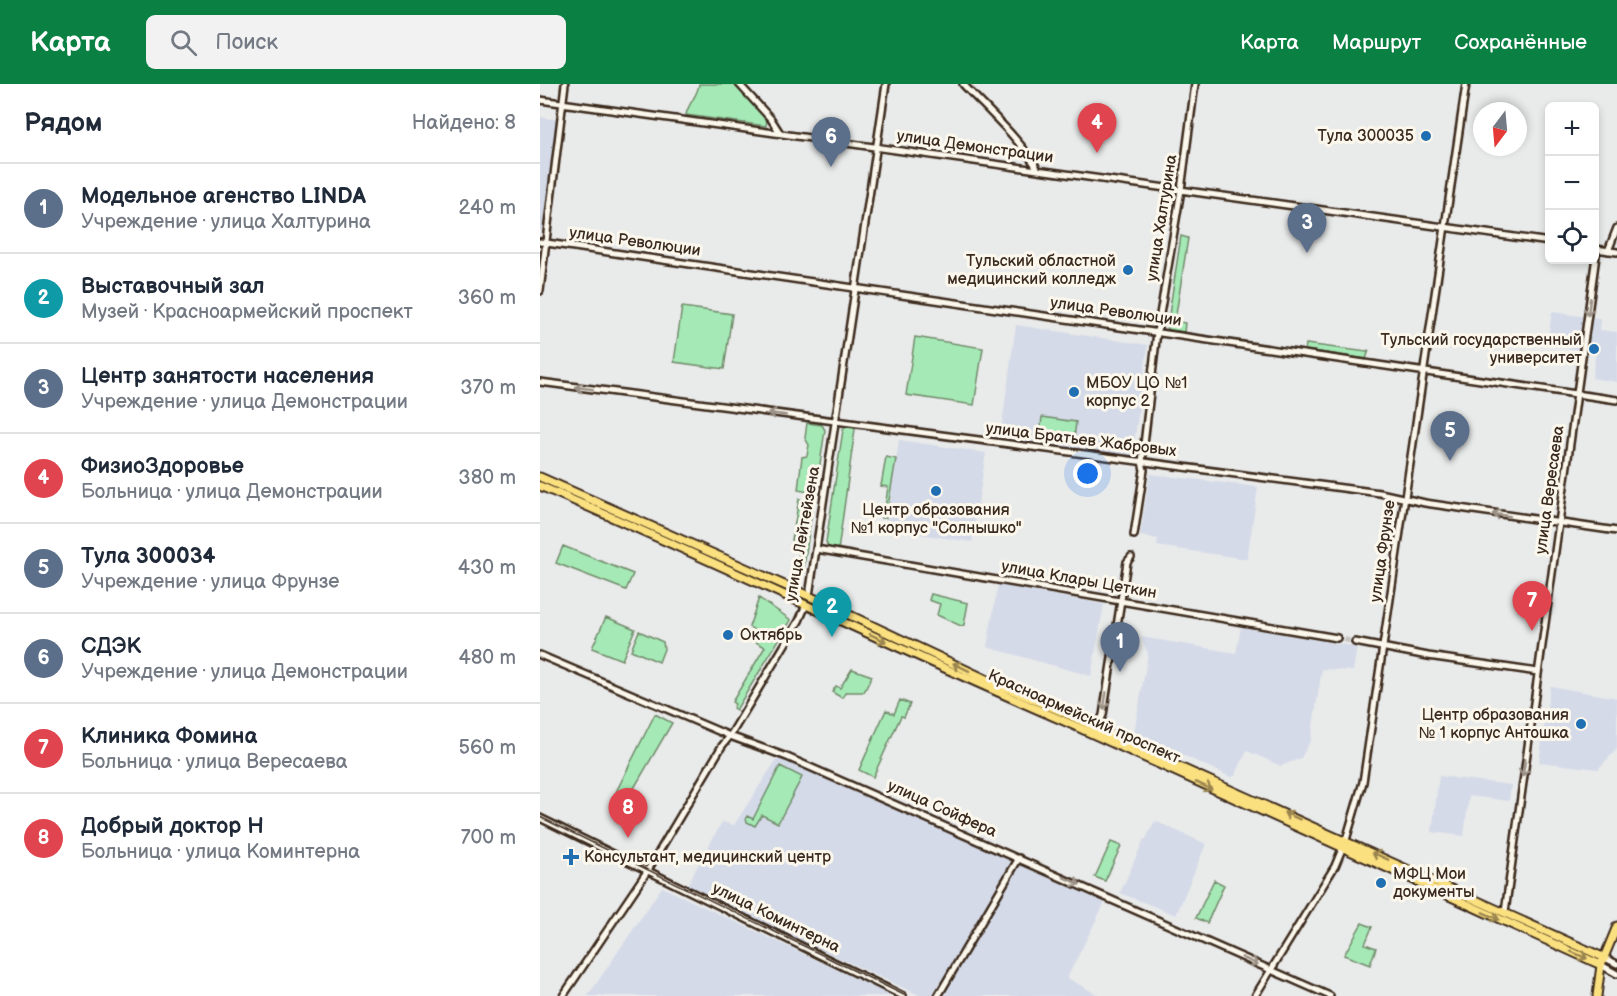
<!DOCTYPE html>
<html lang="ru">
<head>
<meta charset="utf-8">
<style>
  :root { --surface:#fff; --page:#f2f2f3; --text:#1f2937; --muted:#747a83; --line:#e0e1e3; --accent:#0b8043 }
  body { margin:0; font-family:"Balsamiq Sans",sans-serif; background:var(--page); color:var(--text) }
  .controls { position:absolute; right:18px; top:18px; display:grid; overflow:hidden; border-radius:9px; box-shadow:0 3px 9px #0003 }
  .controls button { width:54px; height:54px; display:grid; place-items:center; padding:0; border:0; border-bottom:2px solid var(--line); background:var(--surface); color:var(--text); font:30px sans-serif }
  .compass { position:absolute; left:933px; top:18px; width:54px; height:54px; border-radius:50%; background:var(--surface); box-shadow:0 3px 9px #0003; rotate:196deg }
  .you { position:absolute; left:548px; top:390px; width:21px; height:21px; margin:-15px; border:4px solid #fff; border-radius:50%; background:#1a73e8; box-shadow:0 0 0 9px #1a73e833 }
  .badge { display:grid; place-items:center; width:39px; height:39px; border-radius:50%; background:var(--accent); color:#fff; font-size:20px; font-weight:700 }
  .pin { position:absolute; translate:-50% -50px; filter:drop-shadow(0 2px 3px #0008) }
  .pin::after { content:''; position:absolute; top:32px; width:21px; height:18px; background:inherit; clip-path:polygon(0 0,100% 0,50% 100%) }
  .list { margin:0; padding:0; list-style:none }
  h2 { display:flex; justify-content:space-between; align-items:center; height:78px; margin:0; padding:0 24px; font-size:26px }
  h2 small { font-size:20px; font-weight:400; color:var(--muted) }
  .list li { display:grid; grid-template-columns:39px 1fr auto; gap:18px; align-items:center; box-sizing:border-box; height:90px; padding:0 24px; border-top:2px solid var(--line) }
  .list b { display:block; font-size:22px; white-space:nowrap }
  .list p { margin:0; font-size:20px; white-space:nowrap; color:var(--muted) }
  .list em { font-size:20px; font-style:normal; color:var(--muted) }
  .icon { flex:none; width:33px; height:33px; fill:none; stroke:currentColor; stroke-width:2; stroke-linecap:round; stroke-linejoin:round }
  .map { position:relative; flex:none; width:1077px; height:912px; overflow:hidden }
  header { display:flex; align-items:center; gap:36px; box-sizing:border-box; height:84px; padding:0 30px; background:var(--accent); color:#fff }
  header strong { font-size:28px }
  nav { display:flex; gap:33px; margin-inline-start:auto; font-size:21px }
  .search { width:420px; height:54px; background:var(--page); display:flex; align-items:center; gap:15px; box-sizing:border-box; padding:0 21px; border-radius:9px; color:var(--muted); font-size:22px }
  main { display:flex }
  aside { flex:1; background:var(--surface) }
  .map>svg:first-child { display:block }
  .built { fill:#d4dae8 }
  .green { fill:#a5eab6; stroke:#708a6a; stroke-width:1.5 }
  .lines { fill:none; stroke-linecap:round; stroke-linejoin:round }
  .minor-tunnel { stroke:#c6c4c1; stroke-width:5; stroke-dasharray:5 2.5; stroke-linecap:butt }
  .minor-casing { stroke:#3b2a1e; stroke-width:10 }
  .major-casing { stroke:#3b2a1e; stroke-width:11 }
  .minor { stroke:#fbf7ec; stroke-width:5 }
  .major { stroke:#fbe080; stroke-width:7 }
  .tram { stroke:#3b2a1e; stroke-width:1.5 }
  .oneway { stroke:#9b9085 }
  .oneway2 { stroke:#9b854f }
  .poi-dot { fill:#1f6fb2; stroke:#fbf7ec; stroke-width:2 }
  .labels { text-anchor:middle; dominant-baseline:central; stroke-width:6; stroke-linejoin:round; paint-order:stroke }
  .poi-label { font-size:16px; fill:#3b2a1e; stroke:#fbf7ec; text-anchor:end }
  .street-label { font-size:16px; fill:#3b2a1e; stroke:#fbf7ec }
</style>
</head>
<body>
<header>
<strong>Карта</strong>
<div class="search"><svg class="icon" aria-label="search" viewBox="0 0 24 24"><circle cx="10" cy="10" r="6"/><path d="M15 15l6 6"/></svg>Поиск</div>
<nav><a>Карта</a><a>Маршрут</a><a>Сохранённые</a></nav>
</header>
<main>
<aside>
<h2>Рядом<small>Найдено: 8</small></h2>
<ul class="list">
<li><span class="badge" style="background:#5c6f8a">1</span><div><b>Модельное агенство LINDA</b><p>Учреждение · улица Халтурина</p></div><em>240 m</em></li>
<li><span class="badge" style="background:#0f9aa8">2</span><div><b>Выставочный зал</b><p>Музей · Красноармейский проспект</p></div><em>360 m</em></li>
<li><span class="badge" style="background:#5c6f8a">3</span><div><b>Центр занятости населения</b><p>Учреждение · улица Демонстрации</p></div><em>370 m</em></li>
<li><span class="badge" style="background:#e0444e">4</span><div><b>ФизиоЗдоровье</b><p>Больница · улица Демонстрации</p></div><em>380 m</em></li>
<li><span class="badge" style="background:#5c6f8a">5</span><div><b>Тула 300034</b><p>Учреждение · улица Фрунзе</p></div><em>430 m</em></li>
<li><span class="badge" style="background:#5c6f8a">6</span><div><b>СДЭК</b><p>Учреждение · улица Демонстрации</p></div><em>480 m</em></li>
<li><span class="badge" style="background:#e0444e">7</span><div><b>Клиника Фомина</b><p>Больница · улица Вересаева</p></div><em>560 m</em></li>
<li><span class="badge" style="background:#e0444e">8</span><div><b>Добрый доктор Н</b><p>Больница · улица Коминтерна</p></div><em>700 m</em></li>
</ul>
</aside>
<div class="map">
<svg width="1077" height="912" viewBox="0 0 1077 912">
  <rect width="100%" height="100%" fill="#e9eaea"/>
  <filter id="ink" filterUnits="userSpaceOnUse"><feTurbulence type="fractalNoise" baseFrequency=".0167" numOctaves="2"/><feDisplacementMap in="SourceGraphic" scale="12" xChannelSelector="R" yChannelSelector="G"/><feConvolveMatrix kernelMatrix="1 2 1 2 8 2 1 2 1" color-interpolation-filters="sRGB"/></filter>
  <g filter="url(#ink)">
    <path class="built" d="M 0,33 L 17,36 L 2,146 L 0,146 Z
      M 1012,228 L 1061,235 L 1060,246 L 1077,248 L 1077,298 L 1052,294 L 1056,268 L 1007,261 Z
      M 476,241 L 608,261 L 592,373 L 460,354 Z
      M 359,356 L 446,369 L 432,458 L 346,445 Z
      M 610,390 L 718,403 L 707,475 L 617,462 L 618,455 L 600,452 Z
      M 458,501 L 564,520 L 551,592 L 447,563 Z
      M 701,543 L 817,563 L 813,587 L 782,585 L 771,655 L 761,674 L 741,682 L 707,667 L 695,692 L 691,693 L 594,649 L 608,570 L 601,553 L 696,569 Z
      M 1010,602 L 1077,614 L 1077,665 L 1058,685 L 999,678 Z
      M 239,672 L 475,776 L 394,912 L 381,912 L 146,803 L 182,738 L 194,741 Z
      M 899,692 L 971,701 L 969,717 L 929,712 L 924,752 L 892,748 Z
      M 615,737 L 666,760 L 636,831 L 580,809 L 604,755 L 606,755 Z
      M 479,777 L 565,818 L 527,894 L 560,912 L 401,912 Z
      M 122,803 L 353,912 L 48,912 Z"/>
    <path class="green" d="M 159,0 L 195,0 L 227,36 L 226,42 L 146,31 C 148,19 158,12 159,0 Z
      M 641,152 L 648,154 L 635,237 L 645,239 L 644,248 L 630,246 L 627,244 Z
      M 142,223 L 192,230 L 184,285 L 134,278 Z
      M 375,253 L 443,264 L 434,321 L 366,311 Z
      M 766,260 L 827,268 L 829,266 L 826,275 L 765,266 Z
      M 502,333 L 536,338 L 534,355 L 500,351 Z
      M 267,339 L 282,341 L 285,346 L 276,407 L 274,409 L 258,406 L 262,373 L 267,372 L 269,361 L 265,354 Z
      M 306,343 L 315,343 L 315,345 L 298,467 L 288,463 L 286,458 L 303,346 Z
      M 346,373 L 356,375 L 346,434 L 341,434 L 342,424 L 345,424 L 348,403 L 341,402 Z
      M 259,415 L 273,418 L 264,484 L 258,480 L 260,458 L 252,456 Z
      M 23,462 L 93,490 L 86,506 L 16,479 Z
      M 391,510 L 428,519 L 424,541 L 421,542 L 397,531 L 400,520 L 389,516 Z
      M 219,514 L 251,536 L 196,626 L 193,624 L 195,620 L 192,618 L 225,563 L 214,557 L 219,549 L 209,543 Z
      M 66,533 L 95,545 L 82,576 L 52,564 Z
      M 99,547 L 123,558 L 124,565 L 119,578 L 91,566 Z
      M 312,585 L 332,592 L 324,608 L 306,608 L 302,614 L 292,608 L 296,602 L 300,604 Z
      M 360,616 L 370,620 L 364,633 L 361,632 L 333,693 L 319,686 L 346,626 L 354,630 Z
      M 115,630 L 132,639 L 83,723 L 71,718 Z
      M 240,682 L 262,693 L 238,739 L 222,731 L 215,742 L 207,738 L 206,735 L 207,732 L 213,735 Z
      M 571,758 L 581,762 L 565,797 L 555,793 Z
      M 674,796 L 684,801 L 667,839 L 656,834 Z
      M 822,839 L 832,843 L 825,860 L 836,864 L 830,881 L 804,871 Z"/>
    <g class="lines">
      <path class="minor-tunnel" d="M 797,554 L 815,558"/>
      <g class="minor-casing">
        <path id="minor" d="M 199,0 L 231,35 L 240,49
          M 423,0 C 445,24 483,58 498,86
          M 0,16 L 1010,158
          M 0,158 L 1077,316
          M 1056,165 L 1077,168
          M 1068,167 L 1077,144
          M 0,207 L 25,0
          M 0,298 L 840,409 L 885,419 L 1077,447
          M 594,451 L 604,386 L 602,378 L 617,248 L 641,106 L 655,0
          M 276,465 L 797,554
          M 269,512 L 346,0
          M 815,558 L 888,572 L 998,588
          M 0,571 L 190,652 L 247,673 L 790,912
          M 557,644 L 563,631 L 587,478 L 591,473
          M 0,734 L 363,912
          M 806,756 L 823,698 L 926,0
          M 965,828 L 1057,165
          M 1065,874 L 1077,880
          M 1061,881 L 1077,890
          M 23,912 L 108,786 L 182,662 L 190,652 L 259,537 L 266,521
          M 398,912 L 479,774
          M 715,912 L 795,782 L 802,765"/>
      </g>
      <g class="major-casing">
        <path id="major" d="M 0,393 L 269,512 L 450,597 L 527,630 L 615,672 L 1065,874
          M 0,402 C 176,477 348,561 524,637 L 1061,881
          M 1057,912 L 1061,881 L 1077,842"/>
      </g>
      <use href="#minor" class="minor"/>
      <use href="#major" class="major"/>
      <path class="tram" d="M 0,733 L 366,912"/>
    </g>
    <defs><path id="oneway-shaft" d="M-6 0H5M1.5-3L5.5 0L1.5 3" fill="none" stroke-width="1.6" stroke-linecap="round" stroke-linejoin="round" transform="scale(1.5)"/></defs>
    <g class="oneway">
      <use href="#oneway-shaft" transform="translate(1049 223) rotate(98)"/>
      <use href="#oneway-shaft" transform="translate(44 304) rotate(-172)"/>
      <use href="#oneway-shaft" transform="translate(237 330) rotate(-172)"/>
      <use href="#oneway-shaft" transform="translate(961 431) rotate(-172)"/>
      <use href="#oneway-shaft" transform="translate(565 617) rotate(99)"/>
      <use href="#oneway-shaft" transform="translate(984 684) rotate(98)"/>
      <use href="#oneway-shaft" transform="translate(532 797) rotate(24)"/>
      <use href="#oneway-shaft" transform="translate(710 877) rotate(24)"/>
    </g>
    <g class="oneway2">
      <use href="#oneway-shaft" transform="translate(338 554) rotate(25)"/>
      <use href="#oneway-shaft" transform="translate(421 583) rotate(-154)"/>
      <use href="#oneway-shaft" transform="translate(664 702) rotate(25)"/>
      <use href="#oneway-shaft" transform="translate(752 732) rotate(-156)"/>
      <use href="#oneway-shaft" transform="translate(840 772) rotate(-156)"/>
      <use href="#oneway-shaft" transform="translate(951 832) rotate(24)"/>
      <use href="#oneway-shaft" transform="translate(1039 871) rotate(24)"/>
    </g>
  </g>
  <g class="poi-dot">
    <circle cx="886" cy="52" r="6"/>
    <circle cx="588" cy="186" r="6"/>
    <circle cx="1054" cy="265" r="6"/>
    <circle cx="534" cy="308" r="6"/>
    <circle cx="396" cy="407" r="6"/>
    <circle cx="188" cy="551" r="6"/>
    <circle cx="1041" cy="640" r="6"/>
    <path d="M28 764h6v6h6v6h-6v6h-6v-6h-6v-6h6z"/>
    <circle cx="841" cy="799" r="6"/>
  </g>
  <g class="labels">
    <g class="poi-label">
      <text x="874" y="52">Тула 300035</text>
      <text x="576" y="177">Тульский областной<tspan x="576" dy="18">медицинский колледж</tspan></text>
      <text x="1042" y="256">Тульский государственный<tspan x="1042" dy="18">университет</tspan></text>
      <text x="546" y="299" text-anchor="start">МБОУ ЦО №1<tspan x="546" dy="18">корпус 2</tspan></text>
      <text x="396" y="426" text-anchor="middle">Центр образования<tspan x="396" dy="18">№1 корпус "Солнышко"</tspan></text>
      <text x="200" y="551" text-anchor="start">Октябрь</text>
      <text x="1029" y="631">Центр образования<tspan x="1029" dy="18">№ 1 корпус Антошка</tspan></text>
      <text x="44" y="773" text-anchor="start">Консультант, медицинский центр</text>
      <text x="853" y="790" text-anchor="start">МФЦ Мои<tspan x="853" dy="18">документы</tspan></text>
    </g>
    <g class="street-label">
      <text transform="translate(435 63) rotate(8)">улица Демонстрации</text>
      <text transform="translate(622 134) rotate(-81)">улица Халтурина</text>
      <text transform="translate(95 158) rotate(8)">улица Революции</text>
      <text transform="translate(576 228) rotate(8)">улица Революции</text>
      <text transform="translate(541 356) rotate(7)">улица Братьев Жабровых</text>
      <text transform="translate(1010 406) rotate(-82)">улица Вересаева</text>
      <text transform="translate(263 450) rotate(-80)">улица Лейтейзена</text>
      <text transform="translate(843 467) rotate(-82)">улица Фрунзе</text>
      <text transform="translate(539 496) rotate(10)">улица Клары Цеткин</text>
      <text transform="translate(544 633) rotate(24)">Красноармейский проспект</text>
      <text transform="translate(402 725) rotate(24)">улица Сойфера</text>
      <text transform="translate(236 834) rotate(26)">улица Коминтерна</text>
    </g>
  </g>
</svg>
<div class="controls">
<button>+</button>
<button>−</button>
<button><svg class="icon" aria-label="locate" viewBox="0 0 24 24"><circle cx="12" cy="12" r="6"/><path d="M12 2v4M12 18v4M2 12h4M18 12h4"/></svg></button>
</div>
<svg class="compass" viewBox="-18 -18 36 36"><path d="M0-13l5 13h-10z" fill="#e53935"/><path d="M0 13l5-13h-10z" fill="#747a83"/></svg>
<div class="you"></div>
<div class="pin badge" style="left:580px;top:588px;background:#5c6f8a">1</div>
<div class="pin badge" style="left:292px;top:553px;background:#0f9aa8">2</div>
<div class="pin badge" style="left:767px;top:169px;background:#5c6f8a">3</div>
<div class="pin badge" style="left:557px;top:69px;background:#e0444e">4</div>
<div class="pin badge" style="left:910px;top:377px;background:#5c6f8a">5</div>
<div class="pin badge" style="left:291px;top:83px;background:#5c6f8a">6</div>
<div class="pin badge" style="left:992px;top:547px;background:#e0444e">7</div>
<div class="pin badge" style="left:88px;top:754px;background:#e0444e">8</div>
</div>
</main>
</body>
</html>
